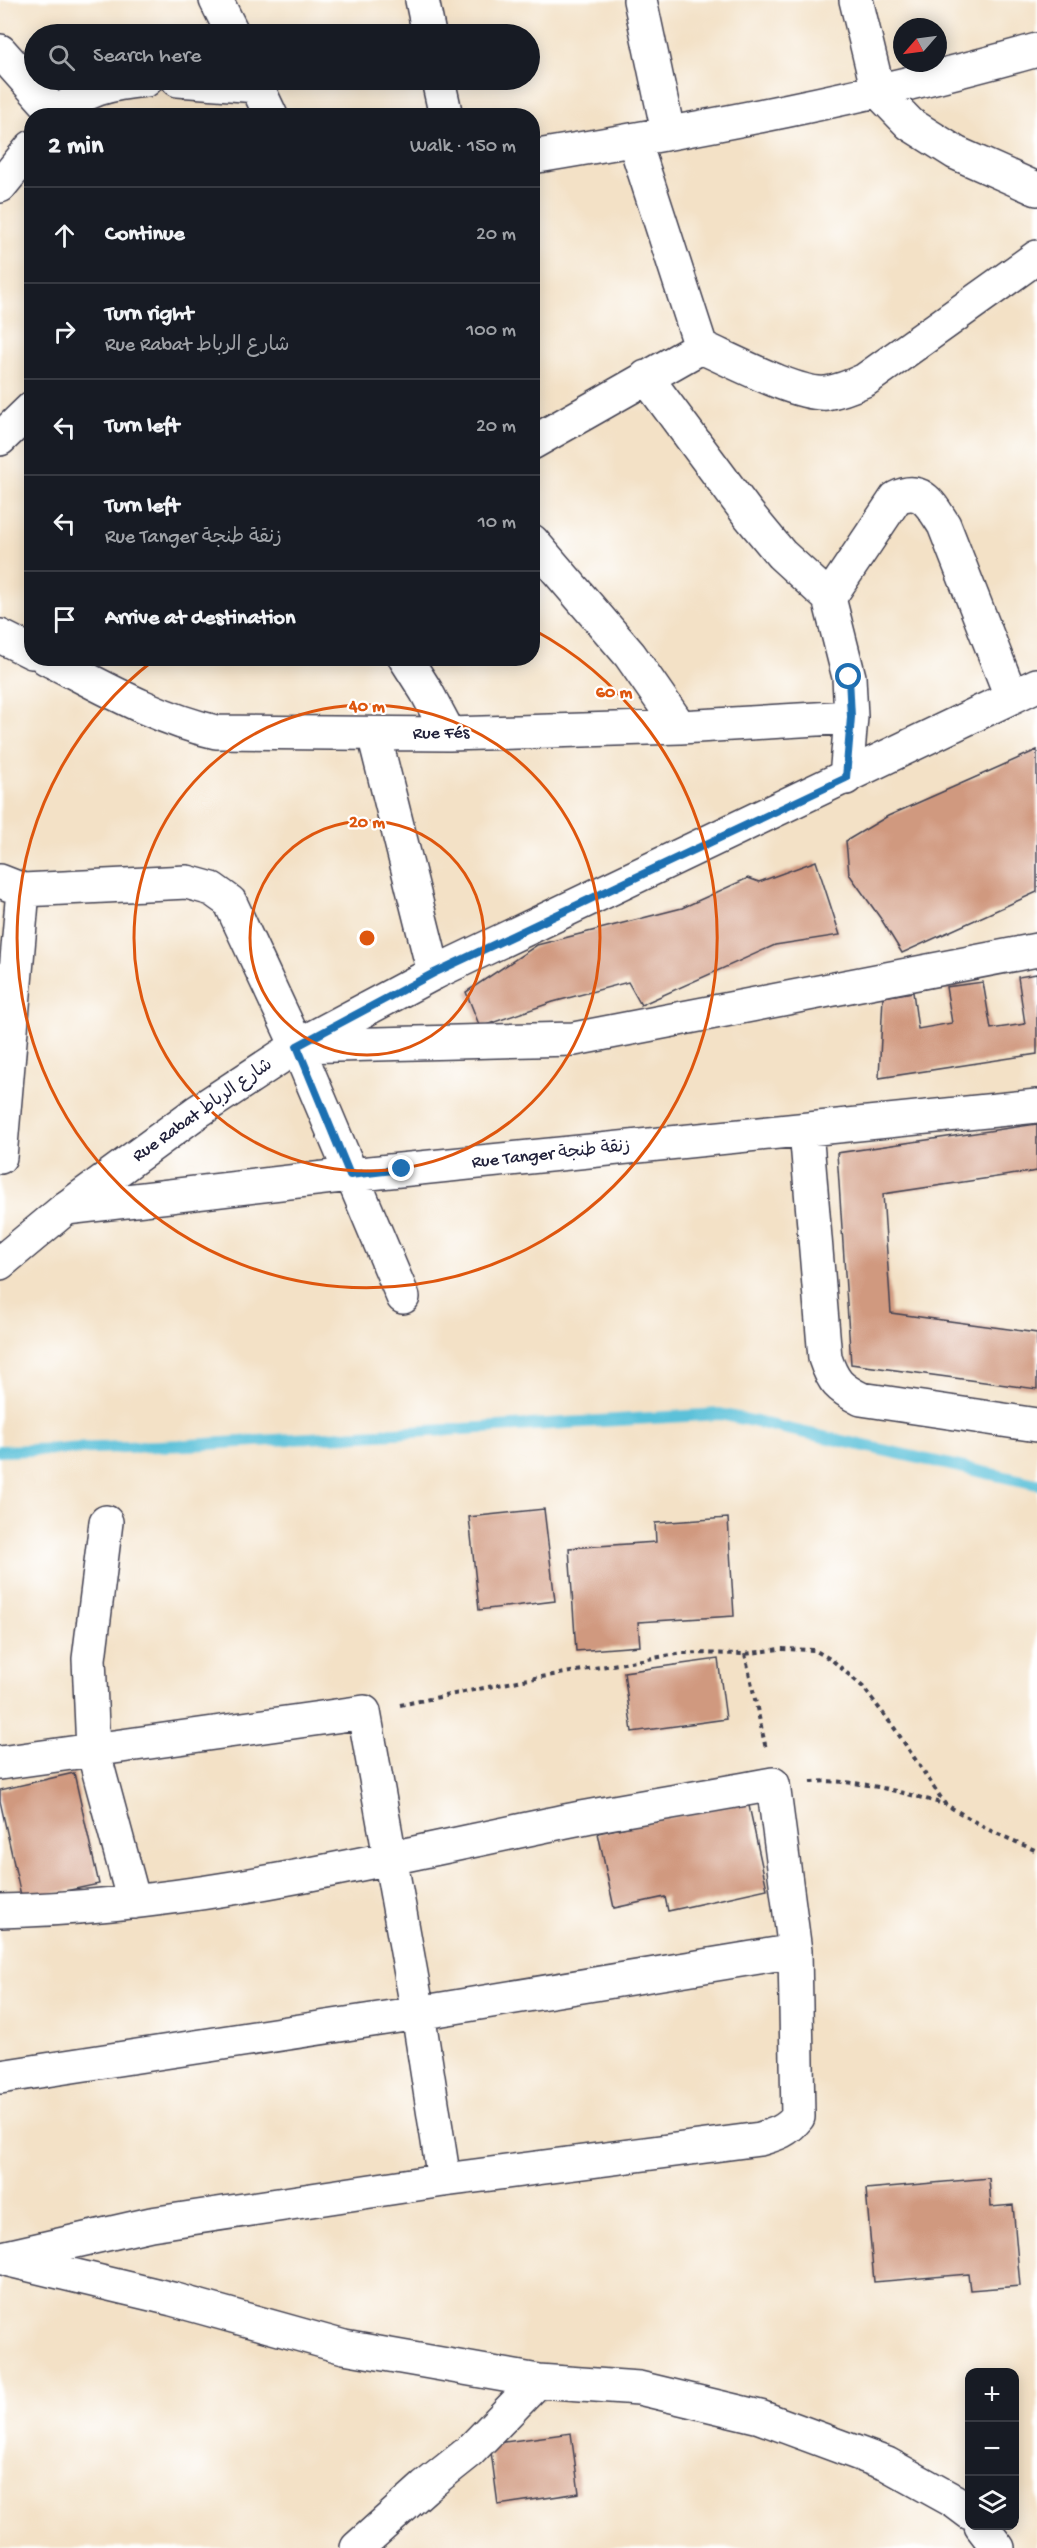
<!DOCTYPE html>
<html lang="en">
<head>
<meta charset="utf-8">
<style>
  :root { --surface:#171b24; --page:#20242c; --text:#f1f3f6; --muted:#9ea1a6; --line:#363941 }
  body { margin:0; font-family:"Gochi Hand","Playpen Sans Arabic",sans-serif; background:var(--page); color:var(--text) }
  .controls { position:absolute; right:18px; bottom:18px; display:grid; overflow:hidden; border-radius:12px; box-shadow:0 3px 15px #0003 }
  .controls button { width:54px; height:54px; display:grid; place-items:center; padding:0; border:0; border-bottom:2px solid var(--line); background:var(--surface); color:var(--text); font:30px sans-serif }
  .compass { position:absolute; left:893px; top:18px; width:54px; height:54px; border-radius:50%; background:var(--surface); box-shadow:0 3px 15px #0003; rotate:242deg }
  .stop { position:absolute; width:18px; height:18px; margin:-14px; border:4px solid #1f6fb2; border-radius:50%; background:#fff }
  .stop.end { background:#1f6fb2; border-color:#fff; box-shadow:0 2px 6px #0008 }
  .list { margin:0; padding:0; list-style:none }
  h2 { display:flex; justify-content:space-between; align-items:center; height:78px; margin:0; padding:0 24px; font-size:26px }
  h2 small { font-size:20px; font-weight:400; color:var(--muted) }
  .list li { display:grid; grid-template-columns:39px 1fr auto; gap:18px; align-items:center; box-sizing:border-box; height:96px; padding:0 24px; border-top:2px solid var(--line) }
  .list b { display:block; font-size:22px; white-space:nowrap }
  .list p { margin:0; font-size:20px; white-space:nowrap; color:var(--muted) }
  .list em { font-size:20px; font-style:normal; color:var(--muted) }
  .icon { flex:none; width:33px; height:33px; fill:none; stroke:currentColor; stroke-width:2; stroke-linecap:round; stroke-linejoin:round }
  .map { position:relative; flex:none; width:1037px; height:2548px; overflow:hidden }
  .search { position:absolute; background:var(--surface); box-shadow:0 3px 15px #0003; left:24px; top:24px; width:516px; height:66px; display:flex; align-items:center; gap:15px; box-sizing:border-box; padding:0 21px; border-radius:33px; color:var(--muted); font-size:22px }
  .panel { position:absolute; background:var(--surface); box-shadow:0 3px 15px #0003; left:24px; top:108px; width:516px; height:558px; border-radius:24px }
  .map>svg:first-child { display:block }
  .lines { fill:none; stroke-linecap:round; stroke-linejoin:round }
  .stream { stroke:#5cc1d9; stroke-width:12 }
  .building { fill:#d0997f }
  .minor-casing { stroke:#413f50; stroke-width:36 }
  .tertiary-casing { stroke:#413f50; stroke-width:36 }
  .path { stroke:#413f50; stroke-width:4; stroke-dasharray:4.5 4.5; stroke-linecap:butt }
  .minor { stroke:#fff; stroke-width:33 }
  .tertiary { stroke:#fff; stroke-width:33 }
  .route { stroke:#1f6fb2; stroke-width:8 }
  .ring { fill:none; stroke:#de560e; stroke-width:3 }
  .labels { text-anchor:middle; dominant-baseline:central; stroke-width:4.5; stroke-linejoin:round; paint-order:stroke }
  .street-label { font-size:18px; fill:#22223b; stroke:#fff }
  .centre { fill:#de560e; stroke:#fff; stroke-width:3 }
  .ring-label { font-size:18px; text-anchor:middle; font-weight:bold; fill:#de560e; stroke:#fff; stroke-width:4.5; stroke-linejoin:round; paint-order:stroke }
</style>
</head>
<body>
<div class="map">
<svg width="1037" height="2548" viewBox="0 0 1037 2548">
  <rect width="100%" height="100%" fill="#fff"/>
  <filter id="ink" filterUnits="userSpaceOnUse"><feTurbulence type="fractalNoise" baseFrequency=".0167" numOctaves="2"/><feDisplacementMap in="SourceGraphic" scale="12" xChannelSelector="R" yChannelSelector="G"/><feConvolveMatrix kernelMatrix="1 2 1 2 8 2 1 2 1" color-interpolation-filters="sRGB"/></filter>
  <filter id="wash" filterUnits="userSpaceOnUse"><feTurbulence type="fractalNoise" baseFrequency=".008" numOctaves="4" result="noise"/><feDisplacementMap in="SourceGraphic" scale="24" xChannelSelector="R" yChannelSelector="G"/><feGaussianBlur stdDeviation="1.35" result="paint"/><feColorMatrix in="noise" values="0 0 0 0 0 0 0 0 0 0 0 0 0 0 0 0 0 1.4 0 .05"/><feComposite in="paint" operator="in"/></filter>
  <g filter="url(#wash)">
    <rect width="100%" height="100%" fill="#f3e1c6"/>
    <g class="lines">
      <path class="stream" d="M 0,1451 L 189,1445 L 720,1414 L 1037,1484"/>
    </g>
    <g id="blocks">
      <path class="building" d="M 1037,750 L 1037,892 L 902,953 L 881,919 L 849,874 L 846,841 L 888,816 Z
        M 816,861 L 840,935 L 775,945 L 641,1005 L 628,982 L 553,1002 L 480,1027 L 466,992 L 537,945 L 682,908 L 748,878 L 759,882 Z
        M 1037,974 L 1037,1054 L 879,1078 L 883,997 L 913,992 L 918,1029 L 952,1023 L 946,987 L 983,982 L 991,1029 L 1025,1024 L 1018,977 Z
        M 1037,1124 L 1037,1171 L 883,1194 L 891,1313 L 1037,1333 L 1037,1389 L 851,1364 L 837,1153 Z
        M 544,1509 L 555,1601 L 479,1610 L 469,1517 Z
        M 728,1518 L 734,1616 L 638,1622 L 640,1646 L 576,1651 L 569,1548 L 656,1542 L 655,1523 Z
        M 718,1659 L 726,1719 L 632,1732 L 624,1672 Z
        M 74,1773 L 99,1884 L 22,1900 L 0,1801 L 0,1790 Z
        M 748,1801 L 767,1889 L 668,1911 L 665,1897 L 614,1908 L 598,1833 Z
        M 989,2178 L 991,2207 L 1013,2205 L 1020,2286 L 970,2290 L 968,2274 L 874,2282 L 866,2189 Z
        M 571,2433 L 579,2493 L 498,2505 L 490,2444 Z"/>
    </g>
  </g>
  <g filter="url(#ink)">
    <use href="#blocks" fill-opacity="0" stroke="#413f50" stroke-width="1.5"/>
    <g class="lines">
      <g class="minor-casing">
        <path id="minor" d="M 216,0 L 233,34
          M 422,0 L 429,34
          M 640,0 L 668,132
          M 856,0 L 878,91 L 910,124 L 956,153 L 1037,189
          M 0,51 L 57,115
          M 178,80 L 257,86
          M 254,80 L 271,116
          M 438,80 L 446,116
          M 57,116 C 81,89 112,83 146,80
          M 634,140 L 701,347 C 729,359 798,396 826,393 C 840,391 852,386 865,380 L 1037,257
          M 532,157 C 702,129 871,97 1037,50
          M 0,186 L 32,147
          M 646,377 L 748,514 L 781,554 L 829,598 L 849,677 L 851,717 L 846,778
          M 0,439 L 32,408
          M 532,443 L 701,347
          M 532,541 L 630,655 L 680,727
          M 829,598 L 896,498 C 922,485 931,505 944,525 L 1011,696
          M 0,636 L 32,652
          M 46,658 C 101,686 155,718 216,732 L 449,734 L 680,727 L 851,717
          M 405,658 L 426,691 L 449,734
          M 374,734 L 434,973
          M 0,881 L 23,890 L 187,882 L 212,889 L 230,902 L 297,1046 L 403,1297
          M 297,1046 L 574,1039 L 1037,950
          M 806,1130 L 825,1358 C 833,1382 839,1388 861,1399 L 1037,1425
          M 0,1157 L 23,890
          M 66,1208 L 350,1175 L 1037,1106
          M 106,1522 L 89,1659 L 93,1750 L 134,1902
          M 0,1763 L 364,1712 L 418,2013 L 444,2180
          M 0,1911 C 197,1907 389,1857 581,1818 C 645,1806 709,1796 773,1784 L 795,1951
          M 0,2077 L 418,2013 L 795,1951 L 798,2117 C 787,2131 777,2134 760,2139 L 444,2180 L 151,2224 L 2,2258
          M 9,2260 L 172,2299 L 344,2347 L 538,2381 L 639,2388 L 760,2417 L 887,2464 L 954,2501 L 970,2513
          M 981,2526 L 998,2548
          M 357,2548 L 425,2487 L 469,2452 L 538,2381"/>
      </g>
      <g class="tertiary-casing">
        <path id="tertiary" d="M 0,1263 L 66,1208 L 197,1112 L 297,1046 L 434,973 L 1037,685"/>
      </g>
      <path class="path" d="M 745,1654 L 766,1749
        M 400,1705 L 523,1680 L 683,1653 L 745,1654 L 779,1649 L 814,1650 L 832,1660 L 863,1687 L 895,1729 L 945,1804 L 989,1830 L 1037,1851
        M 811,1782 C 856,1778 900,1792 944,1804"/>
      <use href="#minor" class="minor"/>
      <use href="#tertiary" class="tertiary"/>
    </g>
  </g>
  <g class="lines" filter="url(#ink)">
    <path class="route" d="M 402,1169 L 350,1175 L 297,1046 L 434,973 L 846,778 L 851,717 L 849,677"/>
  </g>
  <g class="ring">
    <circle cx="367" cy="938" r="117"/>
    <circle cx="367" cy="938" r="233"/>
    <path d="M534 630A350 350 0 1 1 154 660"/>
  </g>
  <g class="labels">
    <g class="street-label">
      <text transform="translate(441 734) rotate(-1)">Rue Fés</text>
      <text transform="translate(203 1111) rotate(-35)">Rue Rabat شارع الرباط</text>
      <text transform="translate(551 1155) rotate(-6)">Rue Tanger زنقة طنجة</text>
    </g>
  </g>
  <circle cx="367" cy="938" r="9" class="centre"/>
  <g class="ring-label">
    <text x="614" y="697">60 m</text>
    <text x="367" y="711">40 m</text>
    <text x="367" y="827">20 m</text>
  </g>
</svg>
<div class="controls">
<button>+</button>
<button>−</button>
<button><svg class="icon" aria-label="layers" viewBox="0 0 24 24"><path d="M12 4l9 5-9 5-9-5zM3 14l9 5 9-5"/></svg></button>
</div>
<svg class="compass" viewBox="-18 -18 36 36"><path d="M0-13l5 13h-10z" fill="#e53935"/><path d="M0 13l5-13h-10z" fill="#9ea1a6"/></svg>
<div class="stop" style="left:849px;top:677px"></div>
<div class="stop end" style="left:402px;top:1169px"></div>
<div class="search"><svg class="icon" aria-label="search" viewBox="0 0 24 24"><circle cx="10" cy="10" r="6"/><path d="M15 15l6 6"/></svg>Search here</div>
<section class="panel">
<h2>2 min<small>Walk · 150 m</small></h2>
<ul class="list">
<li><svg class="icon" aria-label="ahead" viewBox="0 0 24 24"><path d="M12 20V5M6 11l6-6 6 6"/></svg><div><b>Continue</b></div><em>20 m</em></li>
<li><svg class="icon" aria-label="right" viewBox="0 0 24 24"><path d="M7 20v-9h11M14 6l5 5-5 5"/></svg><div><b>Turn right</b><p>Rue Rabat شارع الرباط</p></div><em>100 m</em></li>
<li><svg class="icon" aria-label="left" viewBox="0 0 24 24"><path d="M17 20v-9H6M10 6l-5 5 5 5"/></svg><div><b>Turn left</b></div><em>20 m</em></li>
<li><svg class="icon" aria-label="left" viewBox="0 0 24 24"><path d="M17 20v-9H6M10 6l-5 5 5 5"/></svg><div><b>Turn left</b><p>Rue Tanger زنقة طنجة</p></div><em>10 m</em></li>
<li><svg class="icon" aria-label="arrive" viewBox="0 0 24 24"><path d="M6 21V4h12l-3 4 3 4H6"/></svg><div><b>Arrive at destination</b></div></li>
</ul>
</section>
</div>
</body>
</html>
